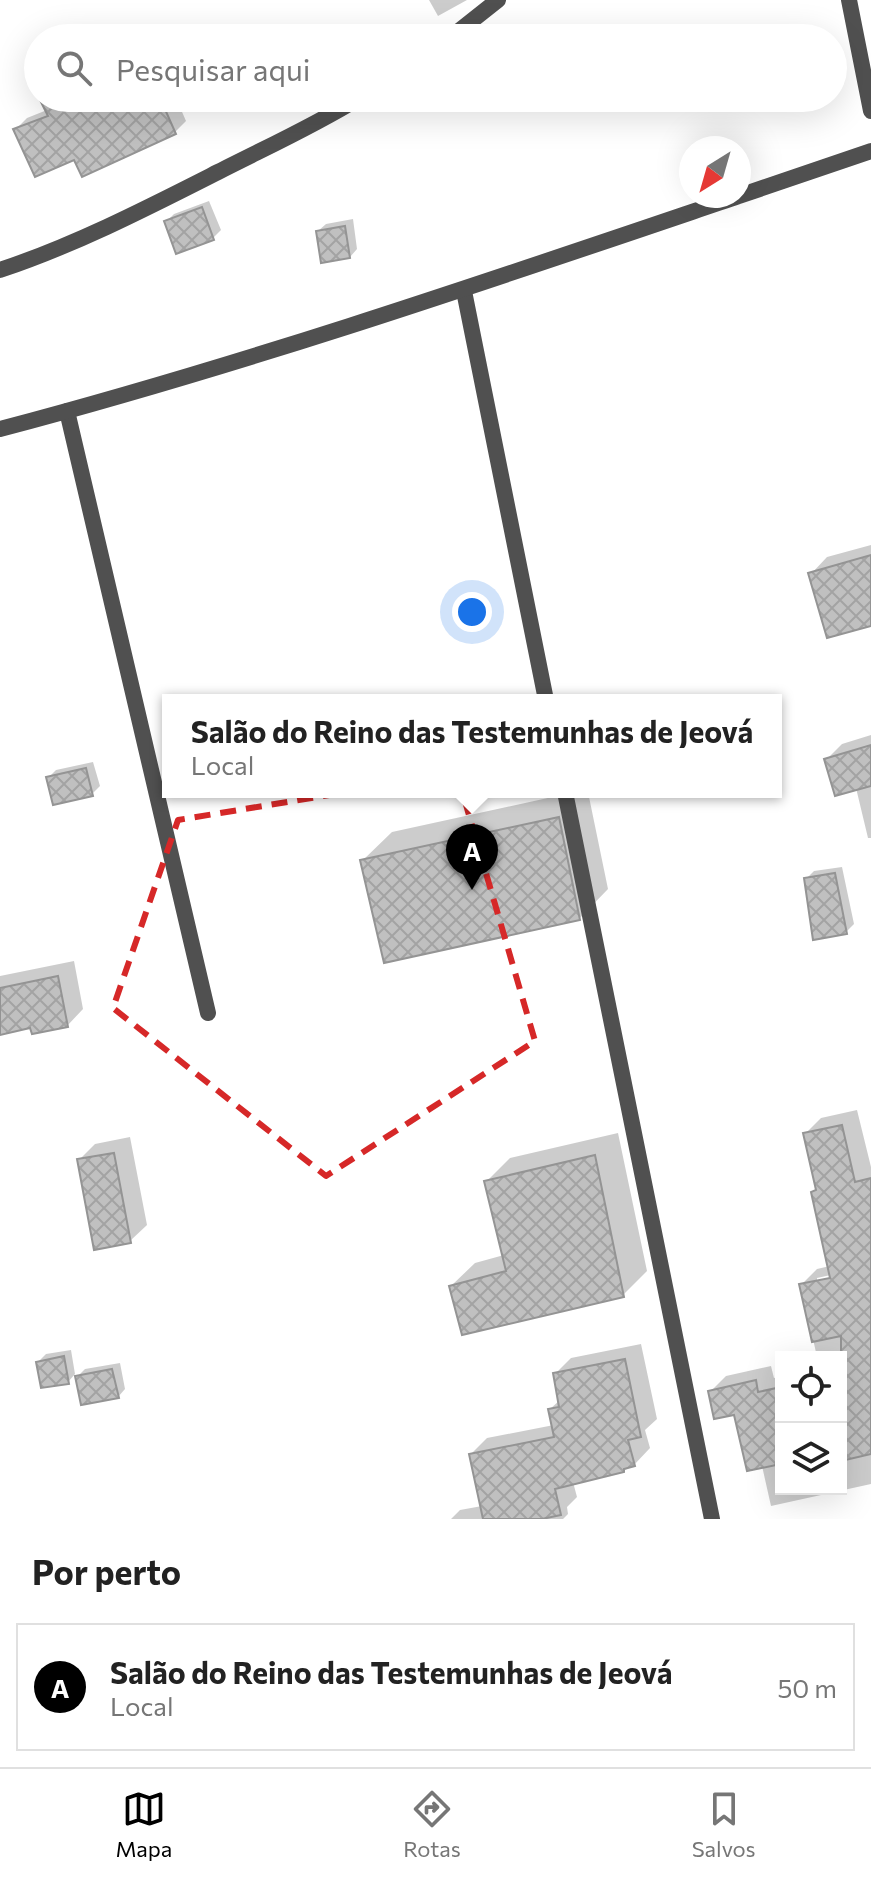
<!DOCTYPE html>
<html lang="pt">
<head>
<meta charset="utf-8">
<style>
  :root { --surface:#fff; --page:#f6f6f6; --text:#222; --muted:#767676; --line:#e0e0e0; --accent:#000 }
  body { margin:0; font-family:Commissioner,sans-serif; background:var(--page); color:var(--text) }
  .controls { position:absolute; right:24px; bottom:24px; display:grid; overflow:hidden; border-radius:0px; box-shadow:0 8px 32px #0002 }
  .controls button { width:72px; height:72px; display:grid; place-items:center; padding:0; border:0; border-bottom:2px solid var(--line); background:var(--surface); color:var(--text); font:40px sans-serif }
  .compass { position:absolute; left:679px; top:136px; width:72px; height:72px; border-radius:50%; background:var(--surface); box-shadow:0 8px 32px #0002; rotate:217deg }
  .you { position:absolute; left:472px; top:612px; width:28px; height:28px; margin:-20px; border:6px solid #fff; border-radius:50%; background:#1a73e8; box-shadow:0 0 0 12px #1a73e833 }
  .badge { display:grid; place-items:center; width:52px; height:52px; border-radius:50%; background:var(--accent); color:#fff; font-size:26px; font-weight:700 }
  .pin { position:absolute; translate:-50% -66px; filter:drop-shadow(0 2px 4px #0008) }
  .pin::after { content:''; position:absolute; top:42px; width:28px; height:24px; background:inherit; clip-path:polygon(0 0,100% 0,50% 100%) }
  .popup { position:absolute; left:162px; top:694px; width:620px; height:104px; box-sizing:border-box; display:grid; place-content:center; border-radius:0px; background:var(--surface); filter:drop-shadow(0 2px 6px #0005); font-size:26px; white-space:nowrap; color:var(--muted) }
  .popup b { font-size:30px; color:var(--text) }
  .popup::after { content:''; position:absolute; left:50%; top:100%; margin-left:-16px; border:16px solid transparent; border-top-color:var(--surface) }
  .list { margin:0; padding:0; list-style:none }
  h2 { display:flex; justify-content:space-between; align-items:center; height:104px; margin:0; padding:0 32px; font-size:34px }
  h2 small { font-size:26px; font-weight:400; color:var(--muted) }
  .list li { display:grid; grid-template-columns:52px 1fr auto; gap:24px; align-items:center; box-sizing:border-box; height:128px; margin:0 16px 16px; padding:0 16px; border:2px solid var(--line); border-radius:0px }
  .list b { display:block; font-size:30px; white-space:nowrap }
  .list p { margin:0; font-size:26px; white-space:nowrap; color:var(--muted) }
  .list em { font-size:26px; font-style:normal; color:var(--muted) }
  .icon { flex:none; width:44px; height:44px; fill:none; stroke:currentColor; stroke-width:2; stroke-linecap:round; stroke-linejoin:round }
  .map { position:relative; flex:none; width:871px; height:1519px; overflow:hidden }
  .search { position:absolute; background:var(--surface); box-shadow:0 8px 32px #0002; left:24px; right:24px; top:24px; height:88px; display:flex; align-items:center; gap:20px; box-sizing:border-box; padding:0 28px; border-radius:44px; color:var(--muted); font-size:30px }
  .sheet { height:248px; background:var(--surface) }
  nav { display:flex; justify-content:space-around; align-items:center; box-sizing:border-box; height:112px; border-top:2px solid var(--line); background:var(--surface); font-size:22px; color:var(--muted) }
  nav a { display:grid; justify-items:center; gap:4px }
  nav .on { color:var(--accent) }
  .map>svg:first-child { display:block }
  .shadow { fill:#0003; fill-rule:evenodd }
  .building { fill:url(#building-cross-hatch); stroke:#949494; stroke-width:2 }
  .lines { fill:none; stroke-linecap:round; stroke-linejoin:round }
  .service { stroke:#505050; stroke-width:16 }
  .minor { stroke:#505050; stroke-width:16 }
  .tertiary { stroke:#505050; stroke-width:16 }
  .marked { fill:none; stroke:#d62828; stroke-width:6; stroke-dasharray:16 10; stroke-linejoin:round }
</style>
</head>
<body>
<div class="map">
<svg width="871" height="1519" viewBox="0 0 871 1519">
  <defs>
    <pattern id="building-cross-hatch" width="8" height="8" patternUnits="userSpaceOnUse" patternTransform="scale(2)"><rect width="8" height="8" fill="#c0c0c0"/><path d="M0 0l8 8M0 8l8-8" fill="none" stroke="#a3a3a3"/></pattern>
  </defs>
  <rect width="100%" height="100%" fill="#fff"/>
  <path class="shadow" d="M 429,0 L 467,0 L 438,16 Z
    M 43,98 L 176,98 L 186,121 L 175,132 L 75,157 L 15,130 L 27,118 L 47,110 Z
    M 209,201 L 221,230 L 213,238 L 166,222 L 174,214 Z
    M 353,219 L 357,249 L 350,257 L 318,231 L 326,224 Z
    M 871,545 L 871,623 L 811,574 L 827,557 Z
    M 871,735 L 871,838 L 868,838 L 856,788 L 826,760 L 842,744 Z
    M 93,762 L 100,786 L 92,794 L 48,778 L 56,770 Z
    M 575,792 L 588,792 L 608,889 L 579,919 L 362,861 L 392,832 Z
    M 842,867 L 854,924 L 846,932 L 806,879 L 814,871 Z
    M 74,961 L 83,1009 L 67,1026 L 32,1026 L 0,1032 L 0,976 Z
    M 857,1110 L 871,1167 L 871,1484 L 771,1506 L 762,1466 L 736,1412 L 710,1392 L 726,1376 L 771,1366 L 774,1378 L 781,1376 L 781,1489 L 841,1489 L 841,1357 L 817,1357 L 801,1285 L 817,1269 L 830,1266 L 813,1192 L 817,1188 L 805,1134 L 821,1118 ZM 840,1273 L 840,1277 L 817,1283 L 817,1278 Z
    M 618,1133 L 647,1271 L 623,1295 L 451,1286 L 475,1263 L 504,1255 L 486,1182 L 510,1158 Z
    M 130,1137 L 147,1225 L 130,1241 L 79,1160 L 95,1144 Z
    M 641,1344 L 657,1419 L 645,1430 L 650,1448 L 634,1465 L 623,1471 L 573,1482 L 577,1497 L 567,1507 L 568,1514 L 563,1519 L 451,1519 L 460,1510 L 482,1506 L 471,1454 L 487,1438 L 554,1425 L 550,1409 L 560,1400 L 555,1374 L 571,1358 Z
    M 71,1350 L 75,1374 L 68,1382 L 38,1362 L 46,1354 Z
    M 120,1363 L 125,1389 L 118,1397 L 77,1377 L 85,1369 Z"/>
  <path class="building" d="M 39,98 L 160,98 L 176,134 L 82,177 L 74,160 L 35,177 L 13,129 L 48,116 Z
    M 202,207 L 214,240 L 176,254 L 164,221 Z
    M 345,226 L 350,258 L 321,263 L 316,231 Z
    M 871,555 L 871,626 L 827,638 L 808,573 Z
    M 871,745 L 871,786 L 835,796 L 824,759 Z
    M 86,768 L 93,796 L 53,805 L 46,777 Z
    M 559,817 L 580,920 L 384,963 L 360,860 Z
    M 835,873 L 847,934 L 813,940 L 804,878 Z
    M 58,976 L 68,1027 L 32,1034 L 30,1028 L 0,1035 L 0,988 Z
    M 842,1125 L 855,1182 L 871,1178 L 871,1454 L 841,1461 L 841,1336 L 812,1342 L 799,1284 L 830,1278 L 811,1192 L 816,1190 L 803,1133 Z
    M 114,1153 L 131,1243 L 94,1250 L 77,1159 Z
    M 595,1155 L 624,1297 L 462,1335 L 449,1286 L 506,1271 L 484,1181 Z
    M 64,1356 L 69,1384 L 41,1388 L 36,1362 Z
    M 625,1359 L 641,1437 L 628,1440 L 635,1466 L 624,1469 L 624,1472 L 555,1489 L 561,1515 L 542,1519 L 483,1519 L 469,1454 L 554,1437 L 548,1409 L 559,1407 L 553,1373 Z
    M 112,1369 L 119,1398 L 81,1405 L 75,1376 Z
    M 756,1380 L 758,1392 L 781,1387 L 781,1464 L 747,1471 L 734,1415 L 714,1419 L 708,1391 Z"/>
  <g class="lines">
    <path class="service" d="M 450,38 L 498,0
      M 0,270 C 75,245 147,208 218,172 C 265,148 314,126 359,98"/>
    <path class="minor" d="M 464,291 L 546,700
      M 67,411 L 208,1013
      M 565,792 L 712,1519"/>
    <path class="tertiary" d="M 849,0 L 871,111
      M 739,196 L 871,151
      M 0,429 C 250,363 494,279 739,196"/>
  </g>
  <path class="marked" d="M 457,774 L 535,1041 L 326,1176 L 113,1008 L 178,820 Z"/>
</svg>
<div class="controls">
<button><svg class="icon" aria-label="locate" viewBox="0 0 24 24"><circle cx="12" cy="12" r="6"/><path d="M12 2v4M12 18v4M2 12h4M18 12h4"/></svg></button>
<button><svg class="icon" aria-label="layers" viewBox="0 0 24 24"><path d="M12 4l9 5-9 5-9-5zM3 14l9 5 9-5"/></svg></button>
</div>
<svg class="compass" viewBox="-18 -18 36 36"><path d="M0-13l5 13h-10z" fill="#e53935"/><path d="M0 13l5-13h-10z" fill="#767676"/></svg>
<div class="you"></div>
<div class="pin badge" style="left:472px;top:890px">A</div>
<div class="popup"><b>Salão do Reino das Testemunhas de Jeová</b>Local</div>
<div class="search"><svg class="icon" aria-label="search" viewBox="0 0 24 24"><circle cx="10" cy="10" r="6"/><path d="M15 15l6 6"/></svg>Pesquisar aqui</div>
</div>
<section class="sheet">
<h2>Por perto<small></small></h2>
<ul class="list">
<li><span class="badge">A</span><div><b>Salão do Reino das Testemunhas de Jeová</b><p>Local</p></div><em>50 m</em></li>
</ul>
</section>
<nav>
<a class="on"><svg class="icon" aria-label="map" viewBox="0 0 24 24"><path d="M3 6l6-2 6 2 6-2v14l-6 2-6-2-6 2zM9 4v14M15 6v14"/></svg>Mapa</a>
<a><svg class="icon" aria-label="directions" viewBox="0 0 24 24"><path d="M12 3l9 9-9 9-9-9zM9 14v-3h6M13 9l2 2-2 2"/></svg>Rotas</a>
<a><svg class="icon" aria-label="saved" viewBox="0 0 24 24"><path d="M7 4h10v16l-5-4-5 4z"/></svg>Salvos</a>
</nav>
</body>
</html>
